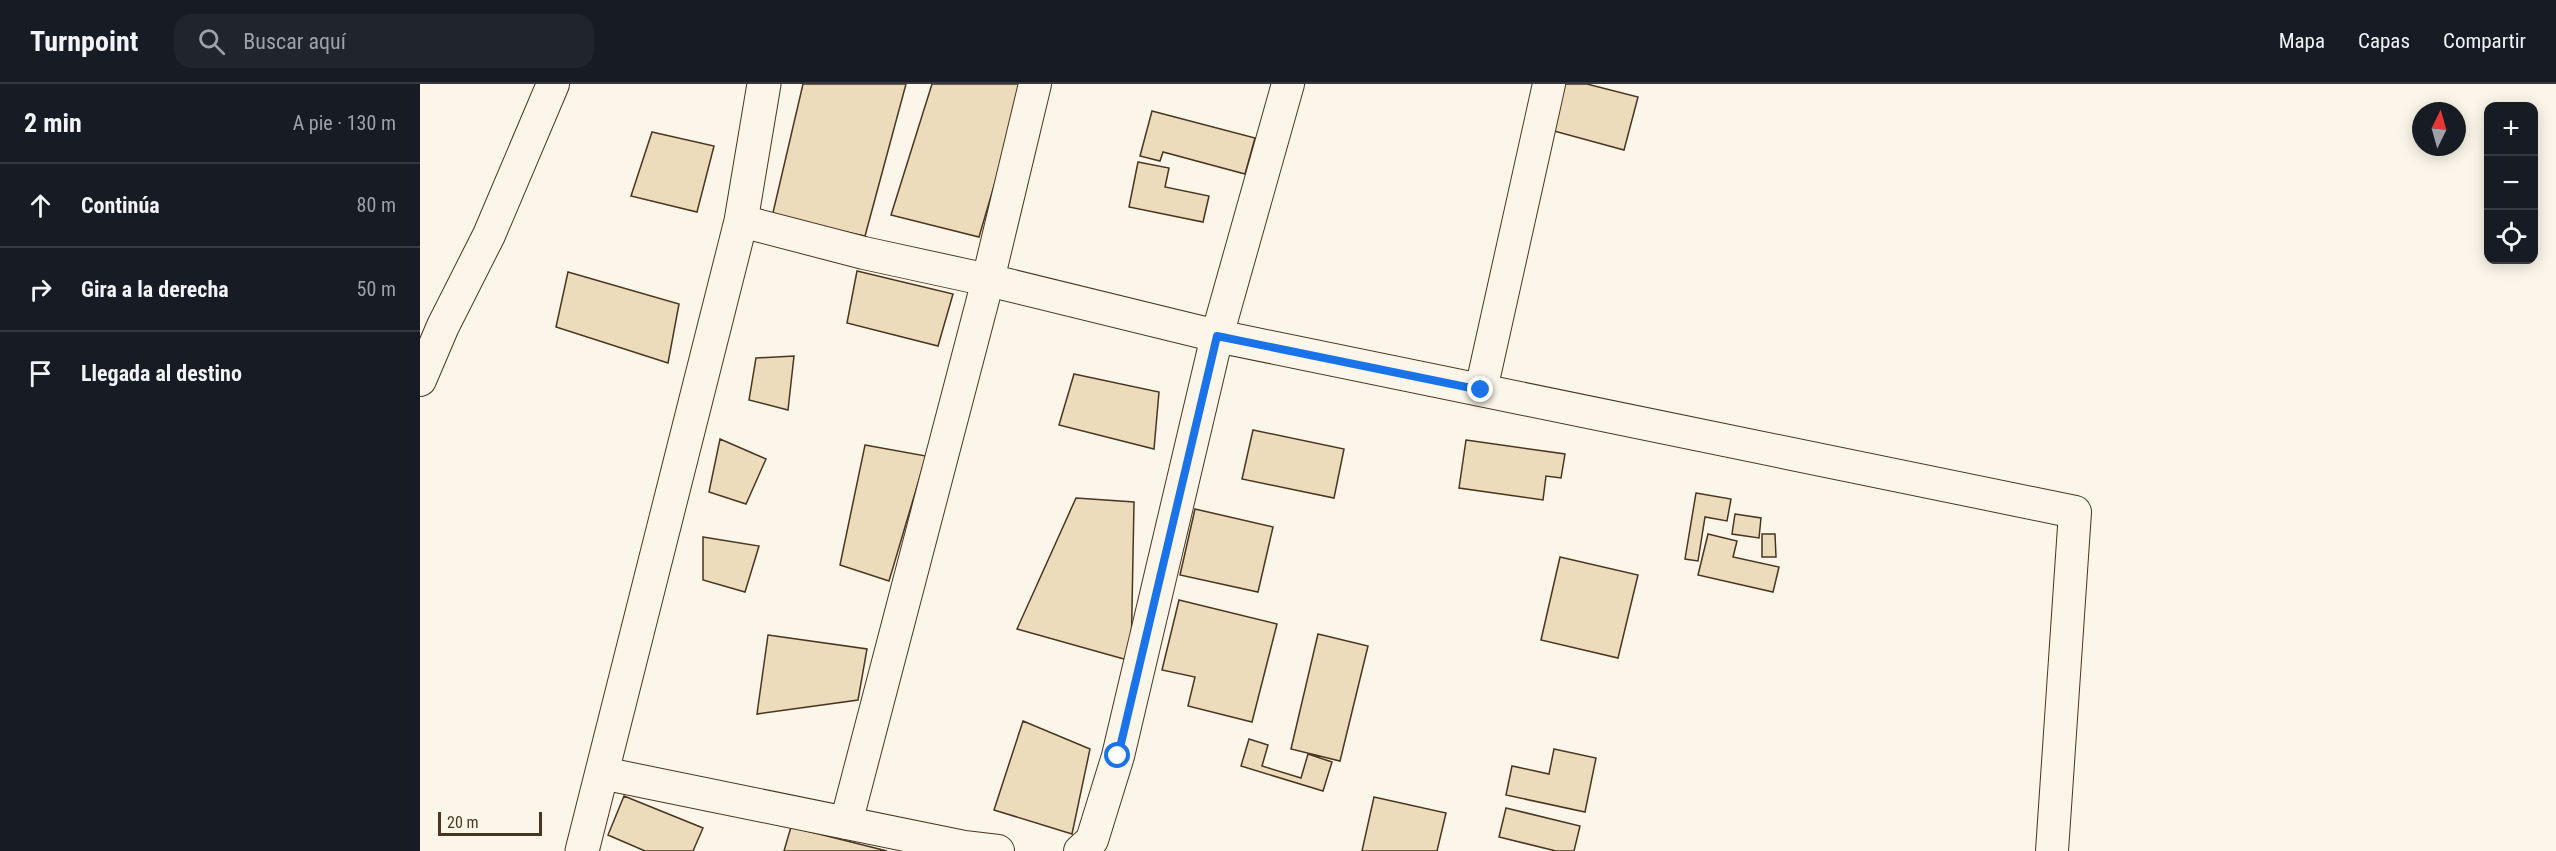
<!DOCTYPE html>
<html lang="es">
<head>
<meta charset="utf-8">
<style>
  :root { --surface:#171b24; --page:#20242c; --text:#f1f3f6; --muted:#9ea1a6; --line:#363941 }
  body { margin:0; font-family:"Roboto Condensed",sans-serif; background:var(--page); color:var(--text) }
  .controls { position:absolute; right:18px; top:18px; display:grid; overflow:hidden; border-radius:12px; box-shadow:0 3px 15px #0003 }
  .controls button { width:54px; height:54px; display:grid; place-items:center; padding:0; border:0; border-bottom:2px solid var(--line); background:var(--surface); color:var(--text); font:30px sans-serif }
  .compass { position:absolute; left:1992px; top:18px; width:54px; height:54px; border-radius:50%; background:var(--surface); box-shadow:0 3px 15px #0003; rotate:5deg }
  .scale { position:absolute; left:18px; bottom:15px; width:104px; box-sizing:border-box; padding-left:6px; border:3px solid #4a3520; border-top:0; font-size:16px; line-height:21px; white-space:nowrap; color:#4a3520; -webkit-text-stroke:4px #fbf6e9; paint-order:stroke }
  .stop { position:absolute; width:18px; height:18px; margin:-14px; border:4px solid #1a73e8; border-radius:50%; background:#fff }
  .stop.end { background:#1a73e8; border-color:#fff; box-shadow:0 2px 6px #0008 }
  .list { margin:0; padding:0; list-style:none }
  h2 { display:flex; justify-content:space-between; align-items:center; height:78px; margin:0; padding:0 24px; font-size:26px }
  h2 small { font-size:20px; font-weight:400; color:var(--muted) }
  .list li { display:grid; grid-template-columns:39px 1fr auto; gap:18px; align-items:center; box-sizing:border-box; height:84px; padding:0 24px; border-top:2px solid var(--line) }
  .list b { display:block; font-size:22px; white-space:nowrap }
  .list em { font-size:20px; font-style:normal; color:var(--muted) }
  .icon { flex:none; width:33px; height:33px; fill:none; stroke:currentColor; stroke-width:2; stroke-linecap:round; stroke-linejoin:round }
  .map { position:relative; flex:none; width:2136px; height:767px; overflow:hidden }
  header { display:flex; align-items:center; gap:36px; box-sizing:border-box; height:84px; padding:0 30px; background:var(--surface); border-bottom:2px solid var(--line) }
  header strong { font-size:28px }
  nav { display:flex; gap:33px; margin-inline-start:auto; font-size:21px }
  .search { width:420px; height:54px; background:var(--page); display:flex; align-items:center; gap:15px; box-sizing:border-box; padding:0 21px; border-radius:18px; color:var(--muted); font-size:22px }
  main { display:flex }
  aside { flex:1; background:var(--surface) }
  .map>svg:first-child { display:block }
  .building { fill:#ecdcbc; stroke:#4a3520; stroke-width:1.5 }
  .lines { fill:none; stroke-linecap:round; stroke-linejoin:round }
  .street-casing { stroke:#4a3520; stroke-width:34 }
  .secondary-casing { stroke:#4a3520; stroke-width:35 }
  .street { stroke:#fbf6e9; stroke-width:32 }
  .secondary { stroke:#fbf6e9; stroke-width:33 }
  .route { stroke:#1a73e8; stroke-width:8 }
</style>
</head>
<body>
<header>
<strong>Turnpoint</strong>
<div class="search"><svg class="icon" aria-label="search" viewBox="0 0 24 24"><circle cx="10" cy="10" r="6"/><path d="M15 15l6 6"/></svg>Buscar aquí</div>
<nav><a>Mapa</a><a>Capas</a><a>Compartir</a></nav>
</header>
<main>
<aside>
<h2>2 min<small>A pie · 130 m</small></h2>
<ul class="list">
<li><svg class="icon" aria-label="ahead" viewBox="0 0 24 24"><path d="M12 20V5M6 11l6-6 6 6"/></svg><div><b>Continúa</b></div><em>80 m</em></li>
<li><svg class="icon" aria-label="right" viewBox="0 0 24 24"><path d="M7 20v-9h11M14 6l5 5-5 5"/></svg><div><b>Gira a la derecha</b></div><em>50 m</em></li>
<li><svg class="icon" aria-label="arrive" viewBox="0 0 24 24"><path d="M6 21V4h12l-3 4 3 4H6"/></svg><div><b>Llegada al destino</b></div></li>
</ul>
</aside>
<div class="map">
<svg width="2136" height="767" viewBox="0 0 2136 767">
  <rect width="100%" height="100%" fill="#fbf6e9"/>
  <path class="building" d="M 383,0 L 486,0 L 445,152 L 352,133 Z
    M 512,0 L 599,0 L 603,3 L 559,153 L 471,131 Z
    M 1135,0 L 1167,0 L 1218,13 L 1204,66 L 1123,44 Z
    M 732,27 L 835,54 L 825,90 L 743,68 L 740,77 L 720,72 Z
    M 232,48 L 294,62 L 277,128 L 211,112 Z
    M 718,78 L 749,84 L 745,103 L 789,112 L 783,138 L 709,123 Z
    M 437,187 L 533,210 L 518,262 L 427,239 Z
    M 148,188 L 259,220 L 248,279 L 136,243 Z
    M 374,272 L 368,326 L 329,316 L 336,274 Z
    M 654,290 L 739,308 L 734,365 L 639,341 Z
    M 833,346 L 924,365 L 914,414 L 822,395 Z
    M 300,355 L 346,375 L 326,420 L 289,408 Z
    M 1046,356 L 1145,370 L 1141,394 L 1126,392 L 1123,416 L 1039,404 Z
    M 445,361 L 506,372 L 469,497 L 420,481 Z
    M 1276,409 L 1311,415 L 1307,437 L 1285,433 L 1278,477 L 1265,475 Z
    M 656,414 L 714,418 L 711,577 L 597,545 Z
    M 775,425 L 853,443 L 838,508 L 760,491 Z
    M 1315,430 L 1341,434 L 1339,454 L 1312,450 Z
    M 1288,450 L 1317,457 L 1313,473 L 1359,483 L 1353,508 L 1278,491 Z
    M 1342,450 L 1355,450 L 1356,473 L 1342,473 Z
    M 283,453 L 339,462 L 325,508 L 283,496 Z
    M 1140,473 L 1218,491 L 1198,574 L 1121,556 Z
    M 759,516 L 857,540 L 832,638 L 768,622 L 775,593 L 742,586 Z
    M 898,550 L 948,562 L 920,677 L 871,665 Z
    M 348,551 L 447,565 L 438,616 L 337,630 Z
    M 603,637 L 670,665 L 652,750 L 574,726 Z
    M 829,655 L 848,661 L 842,682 L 881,694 L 888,670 L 912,678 L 903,707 L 821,682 Z
    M 1134,665 L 1176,674 L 1165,728 L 1086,711 L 1092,682 L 1129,690 Z
    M 204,712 L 283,744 L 273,767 L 225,767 L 188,751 Z
    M 954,713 L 1026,729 L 1017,767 L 942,767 Z
    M 1086,724 L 1160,742 L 1154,767 L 1136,767 L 1079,753 Z
    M 371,743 L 467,767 L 364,767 Z"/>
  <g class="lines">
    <g class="street-casing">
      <path id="street" d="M 321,137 L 444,169 L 568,196 L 797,252 L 1655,428 L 1632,767
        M 0,296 L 23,242 L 69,151 L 133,0
        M 1061,306 L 1129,0
        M 182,689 L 544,763 L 578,767
        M 426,739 L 568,196 L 615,0
        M 660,767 L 672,756 L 698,672 L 797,252 L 868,0"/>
    </g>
    <g class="secondary-casing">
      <path id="secondary" d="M 162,767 L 321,137 L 344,0"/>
    </g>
    <use href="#street" class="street"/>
    <use href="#secondary" class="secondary"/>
  </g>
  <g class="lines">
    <path class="route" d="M 698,672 L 797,252 L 1061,306"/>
  </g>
</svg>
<div class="controls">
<button>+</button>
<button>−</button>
<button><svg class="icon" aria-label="locate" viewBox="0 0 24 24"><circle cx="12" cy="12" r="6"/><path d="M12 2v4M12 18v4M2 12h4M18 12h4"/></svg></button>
</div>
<svg class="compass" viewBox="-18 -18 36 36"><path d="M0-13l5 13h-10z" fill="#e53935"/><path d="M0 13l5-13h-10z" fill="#9ea1a6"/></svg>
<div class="scale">20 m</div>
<div class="stop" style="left:698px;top:672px"></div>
<div class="stop end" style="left:1061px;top:306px"></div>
</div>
</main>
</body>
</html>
